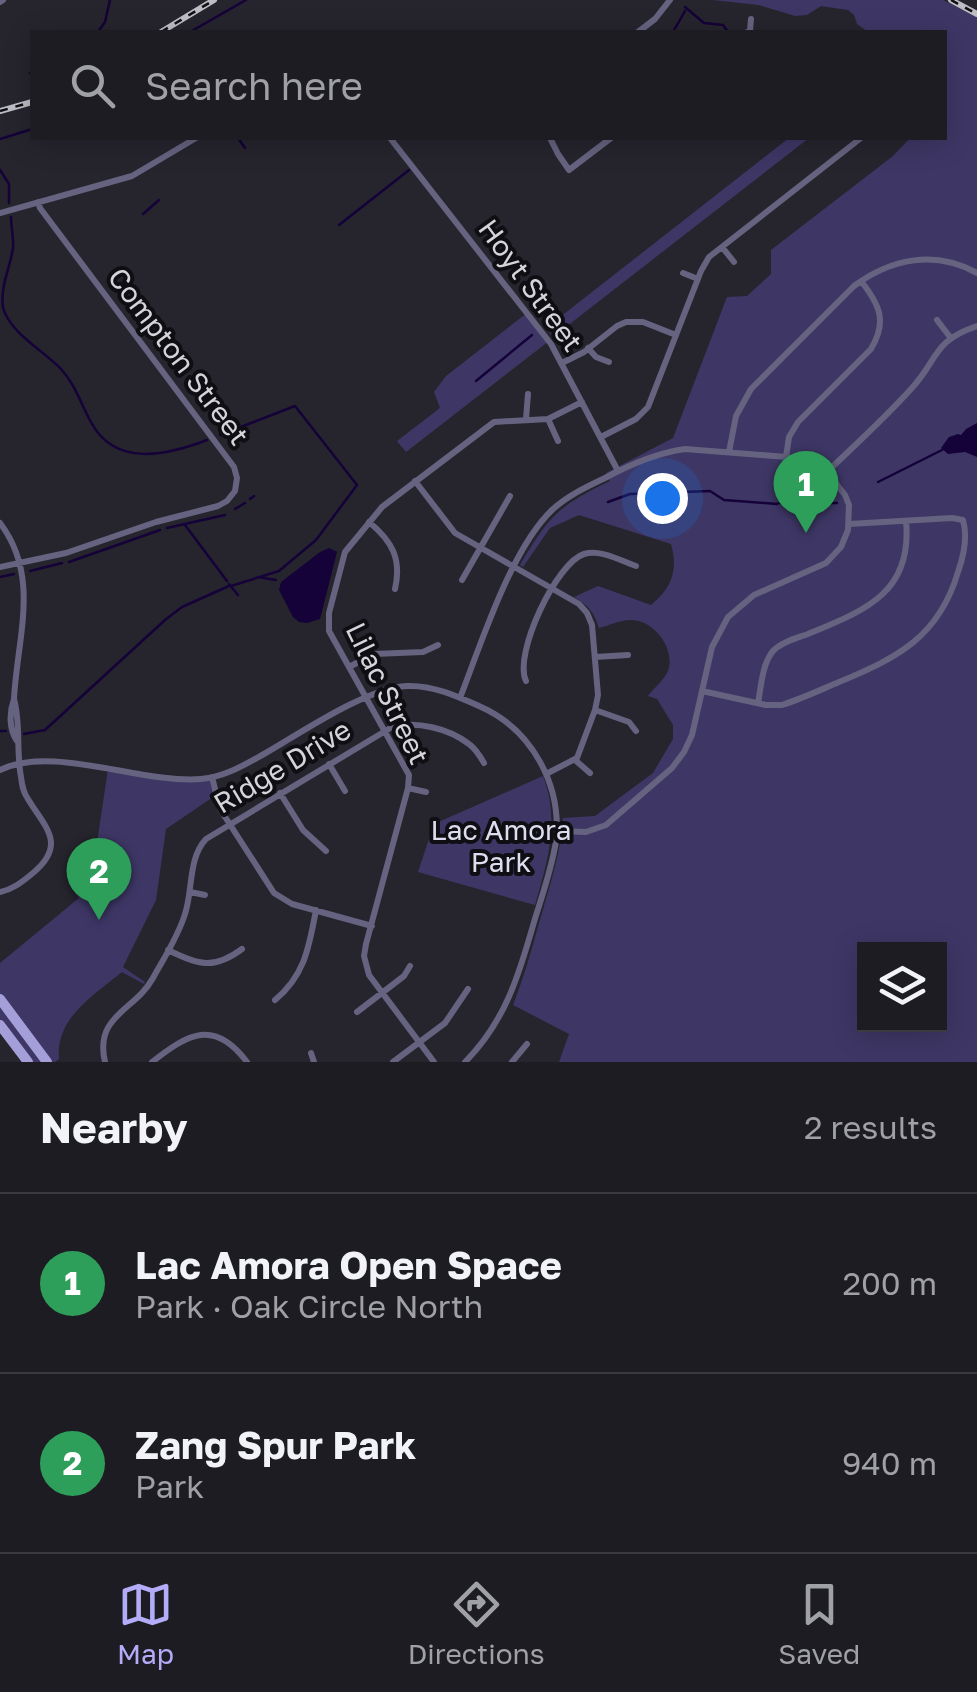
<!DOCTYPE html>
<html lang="en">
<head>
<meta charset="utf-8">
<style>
  :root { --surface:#1c1c22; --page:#29292f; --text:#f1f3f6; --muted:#a0a1a5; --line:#3a3a40; --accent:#b4acf9 }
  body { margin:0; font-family:"Golos Text",sans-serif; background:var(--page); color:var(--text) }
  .controls { position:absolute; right:30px; bottom:30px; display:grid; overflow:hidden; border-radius:0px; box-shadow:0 5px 25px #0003 }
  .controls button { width:90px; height:90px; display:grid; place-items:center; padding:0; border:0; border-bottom:2px solid var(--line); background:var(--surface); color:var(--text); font:50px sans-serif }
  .you { position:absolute; left:662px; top:498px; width:35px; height:35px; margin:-25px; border:8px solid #fff; border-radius:50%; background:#1a73e8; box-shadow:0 0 0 15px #1a73e833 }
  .badge { display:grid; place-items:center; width:65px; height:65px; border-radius:50%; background:var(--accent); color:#fff; font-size:32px; font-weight:700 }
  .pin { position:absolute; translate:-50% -82px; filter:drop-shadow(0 2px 5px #0008) }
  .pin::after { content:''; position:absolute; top:52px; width:35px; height:30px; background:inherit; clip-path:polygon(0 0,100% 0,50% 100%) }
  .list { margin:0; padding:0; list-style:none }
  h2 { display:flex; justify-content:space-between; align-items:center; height:130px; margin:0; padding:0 40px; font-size:42px }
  h2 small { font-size:32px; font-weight:400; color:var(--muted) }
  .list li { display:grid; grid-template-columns:65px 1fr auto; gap:30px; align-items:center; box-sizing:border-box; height:180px; padding:0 40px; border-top:2px solid var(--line) }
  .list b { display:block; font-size:38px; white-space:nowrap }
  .list p { margin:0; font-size:32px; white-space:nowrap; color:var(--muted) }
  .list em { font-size:32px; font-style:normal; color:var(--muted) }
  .icon { flex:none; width:55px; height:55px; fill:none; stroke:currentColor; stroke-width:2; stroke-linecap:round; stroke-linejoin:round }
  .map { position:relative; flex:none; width:977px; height:1062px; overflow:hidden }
  .search { position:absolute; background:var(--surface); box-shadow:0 5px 25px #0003; left:30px; right:30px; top:30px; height:110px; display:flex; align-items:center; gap:25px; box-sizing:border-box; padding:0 35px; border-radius:0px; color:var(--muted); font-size:38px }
  .sheet { height:490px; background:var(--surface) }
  nav { display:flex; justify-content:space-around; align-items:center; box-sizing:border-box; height:140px; border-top:2px solid var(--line); background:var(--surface); font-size:28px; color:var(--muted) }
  nav a { display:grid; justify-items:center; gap:5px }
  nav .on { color:var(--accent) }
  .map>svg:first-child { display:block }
  .green { fill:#3e3766; fill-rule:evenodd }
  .water { fill:#140239 }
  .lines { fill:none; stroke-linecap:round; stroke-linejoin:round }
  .stream { stroke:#140239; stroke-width:2.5 }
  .minor { stroke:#65637f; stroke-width:6 }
  .major { stroke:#a49fd9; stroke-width:10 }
  .rail-casing { stroke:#bdbdc4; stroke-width:6 }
  .rail { stroke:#0f0f13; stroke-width:2.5; stroke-dasharray:8; stroke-linecap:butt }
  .labels { text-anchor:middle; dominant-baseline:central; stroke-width:8; stroke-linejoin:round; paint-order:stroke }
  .street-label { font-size:28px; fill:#d4d4da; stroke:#0f0f13 }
  .park-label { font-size:28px; fill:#deddef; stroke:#0f0f13 }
</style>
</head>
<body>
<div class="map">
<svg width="977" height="1062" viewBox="0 0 977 1062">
  <rect width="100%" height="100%" fill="#26252e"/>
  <path class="green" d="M 713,0 L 943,0 L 977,17 L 977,1062 L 559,1062 L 569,1034 L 513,1005 C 525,975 533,944 542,913 C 551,882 561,851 563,818 L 595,816 L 653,773 L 673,739 L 673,725 L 657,699 L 648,696 C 653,689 665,679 668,671 C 676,648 653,619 630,620 C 620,620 608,626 599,628 C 594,612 589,606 574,597 L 598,586 L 651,605 C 673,587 678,569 671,544 L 579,515 L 550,528 L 523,567 L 520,565 C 549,516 558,506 610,481 L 606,473 L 673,438 L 727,297 L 747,296 L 771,274 L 771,250 L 893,156 L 910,138 L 944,138 L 944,32 L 868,32 L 857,24 L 854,15 L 848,10 L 821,6 L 807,15 L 795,16 L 759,5 ZM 864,949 L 940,949 L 940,1024 L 864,1024 Z
    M 789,138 L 809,138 L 553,337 L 546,328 Z
    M 527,313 L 549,341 L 406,452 L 397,441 L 440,408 L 434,392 L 446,376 Z
    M 108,769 L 180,779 L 212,777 L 216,795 L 166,829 L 156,900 L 123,967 L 145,982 L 144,984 L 122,972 C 94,995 55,1018 59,1059 L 55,1062 L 25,1062 L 0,1031 L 0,963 L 79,898 L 68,883 L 82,885 L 84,869 L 93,870 Z
    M 543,776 C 560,821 548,860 535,905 L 418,872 L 434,824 Z"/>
  <path class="water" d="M 977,423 L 977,457 L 965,452 L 948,454 L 941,448 L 949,437 L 958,434 L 961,435 L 966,429 Z
    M 329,548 L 337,552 L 320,619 L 307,623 L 299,622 L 293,617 L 279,590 L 281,582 L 320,552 Z"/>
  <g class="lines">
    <path class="stream" d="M 685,7 L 704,23 L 723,25 L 728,32
      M 98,32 L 105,22 L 110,0
      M 190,32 L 246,0
      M 673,32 L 685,11
      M 30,73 L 32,72
      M 238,138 L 245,148
      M 0,139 L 32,129
      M 0,170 L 9,184 L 9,203
      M 143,214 L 159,200
      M 11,217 C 11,227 14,239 13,248 C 10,269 0,285 3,308 C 11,334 43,350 61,369 C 75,384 81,404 91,422 C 115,468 168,455 207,440
      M 339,225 L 409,170
      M 476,381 L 532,335
      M 220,435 L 295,406 L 357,485 L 316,540 L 279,571 L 231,586
      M 878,482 L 942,450
      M 250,499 L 254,496
      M 608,502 L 630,494 L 710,491 L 724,500 L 777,504 L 785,500 L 812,499 L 823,503 L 837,503
      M 235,509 L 245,503
      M 185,525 L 227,581
      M 167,528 L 225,515
      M 69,562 L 160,530
      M 30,571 L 62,563
      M 0,577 L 14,574
      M 258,577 L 276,580
      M 229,584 L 238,595
      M 0,731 L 6,731
      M 24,734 L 45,730 L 165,620 L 182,607 L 229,586"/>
    <path class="minor" d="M 0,2 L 3,0
      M 638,32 L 655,19 L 670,0
      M 747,32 L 750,31 L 751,19
      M 390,138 L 551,344 L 618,471
      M 550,138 L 558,154 L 569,170 L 611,138
      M 0,213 L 132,176 L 196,138
      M 722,247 L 734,262
      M 683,273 L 698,279
      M 937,320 L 950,337
      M 588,348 L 596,357 L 609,362
      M 562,363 L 584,352 L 617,326 L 626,322 L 643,322 L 676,335
      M 526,419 L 528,394
      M 548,419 L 558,441
      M 601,437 L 636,419 L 648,407 L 701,271 L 709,257 L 861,138
      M 729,452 L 736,416 L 751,389 L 854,286 C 892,258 935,250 977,273
      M 786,457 L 789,437 L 798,422 L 871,349 C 888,321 879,304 861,281
      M 827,472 C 855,445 885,418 911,389 C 939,359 932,341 977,326
      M 415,481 L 455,533 L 579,604 L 587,613 L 592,625 L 598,695 L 595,710 L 577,758 L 546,774
      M 369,522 C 392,541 402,559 395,589
      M 0,523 C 41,577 17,638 14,699 C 9,713 9,729 17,741
      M 0,567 L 66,553 L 156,522 L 218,506 L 227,501 L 235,491 L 237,478 L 234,467 L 40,208 L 38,202
      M 462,580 L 510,496
      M 595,657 L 628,655
      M 349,667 L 374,654 L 423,652 L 438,645
      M 526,681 C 513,654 557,562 584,554 C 601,549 621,561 636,566
      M 702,691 L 766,705 L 782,705 C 801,699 820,690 839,682 C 897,658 939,637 958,572 C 964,555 968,537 963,520 L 952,518 L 849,524
      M 460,698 C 481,644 511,549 552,510 C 567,496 586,487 605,478 C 629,465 657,453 685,449 L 786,457 L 805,460 L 817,465 L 827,472 L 845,495 L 849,505 L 848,530 L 841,547 L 826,563 L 754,595 L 728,617 L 712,647 L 692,735 L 684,752 L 672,768 L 606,825 L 586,832 L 556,831
      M 758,703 C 761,688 762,664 773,651 C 781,642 797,638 808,634 C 863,611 913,594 906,521
      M 595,710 L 629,722 L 636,731
      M 575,760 L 590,773
      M 329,764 L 345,791
      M 0,770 C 52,744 141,784 201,779 C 225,777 244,765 264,754 C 301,733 366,688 407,686 C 433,685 457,696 479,706 C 532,729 562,785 556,841 C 552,868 542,896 534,922 C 519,975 505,1022 465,1062
      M 212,777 L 220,809 L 274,893 L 292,904 L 372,926
      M 408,788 L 426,792
      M 280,793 L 303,830 L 326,851
      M 0,892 C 14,889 23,881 33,873 C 68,844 44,826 28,799 C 23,792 22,785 21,777 C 16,751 21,724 14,699
      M 190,892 L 205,895
      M 168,950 C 198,965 214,970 242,949
      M 275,1000 C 305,975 309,947 316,910
      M 357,1012 L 404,976 L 410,966
      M 311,1053 L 314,1062
      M 105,1062 C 94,1015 135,1011 153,978 C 164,958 178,937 185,914 C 193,890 188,858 206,839 L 392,727 C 417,721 448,728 469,744 C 476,749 480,756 484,763
      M 152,1062 C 188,1034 214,1018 247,1062
      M 393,1062 L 445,1023 L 468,989
      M 434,1062 L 369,975 L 364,956 L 366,944 L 408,788 L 409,775 L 329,631 L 329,613 L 345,552 L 382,507 L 494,422 L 548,419 L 582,402
      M 512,1062 L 527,1044"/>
    <path class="major" d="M 0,999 L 47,1062
      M 0,1025 L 28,1062"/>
    <g class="rail-casing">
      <path id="rail" d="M 951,0 L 977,14
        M 161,32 L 214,0
        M 0,111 L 32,102"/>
    </g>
    <use href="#rail" class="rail"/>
  </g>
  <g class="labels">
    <g class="street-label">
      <text transform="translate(531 285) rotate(54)">Hoyt Street</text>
      <text transform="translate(179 356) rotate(53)">Compton Street</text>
      <text transform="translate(388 693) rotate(64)">Lilac Street</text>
      <text transform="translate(282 766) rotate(-31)">Ridge Drive</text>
    </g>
    <g class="park-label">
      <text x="501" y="829">Lac Amora<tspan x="501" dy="32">Park</tspan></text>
    </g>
  </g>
</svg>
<div class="controls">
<button><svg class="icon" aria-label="layers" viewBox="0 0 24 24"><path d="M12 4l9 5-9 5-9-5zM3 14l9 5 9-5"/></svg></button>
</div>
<div class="you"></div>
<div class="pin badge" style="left:806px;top:533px;background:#2e9e5b">1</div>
<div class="pin badge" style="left:99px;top:920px;background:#2e9e5b">2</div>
<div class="search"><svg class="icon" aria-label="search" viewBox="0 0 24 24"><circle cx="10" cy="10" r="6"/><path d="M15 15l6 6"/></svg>Search here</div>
</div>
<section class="sheet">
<h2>Nearby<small>2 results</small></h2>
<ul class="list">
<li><span class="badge" style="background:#2e9e5b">1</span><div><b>Lac Amora Open Space</b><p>Park · Oak Circle North</p></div><em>200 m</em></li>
<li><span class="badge" style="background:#2e9e5b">2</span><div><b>Zang Spur Park</b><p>Park</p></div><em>940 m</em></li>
</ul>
</section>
<nav>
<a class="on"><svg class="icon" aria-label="map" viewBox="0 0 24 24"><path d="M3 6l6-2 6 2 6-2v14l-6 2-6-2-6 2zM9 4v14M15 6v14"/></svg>Map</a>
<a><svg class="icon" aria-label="directions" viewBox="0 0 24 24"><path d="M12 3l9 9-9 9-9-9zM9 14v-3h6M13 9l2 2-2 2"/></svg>Directions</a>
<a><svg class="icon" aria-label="saved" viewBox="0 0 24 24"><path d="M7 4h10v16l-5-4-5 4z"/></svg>Saved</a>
</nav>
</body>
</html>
